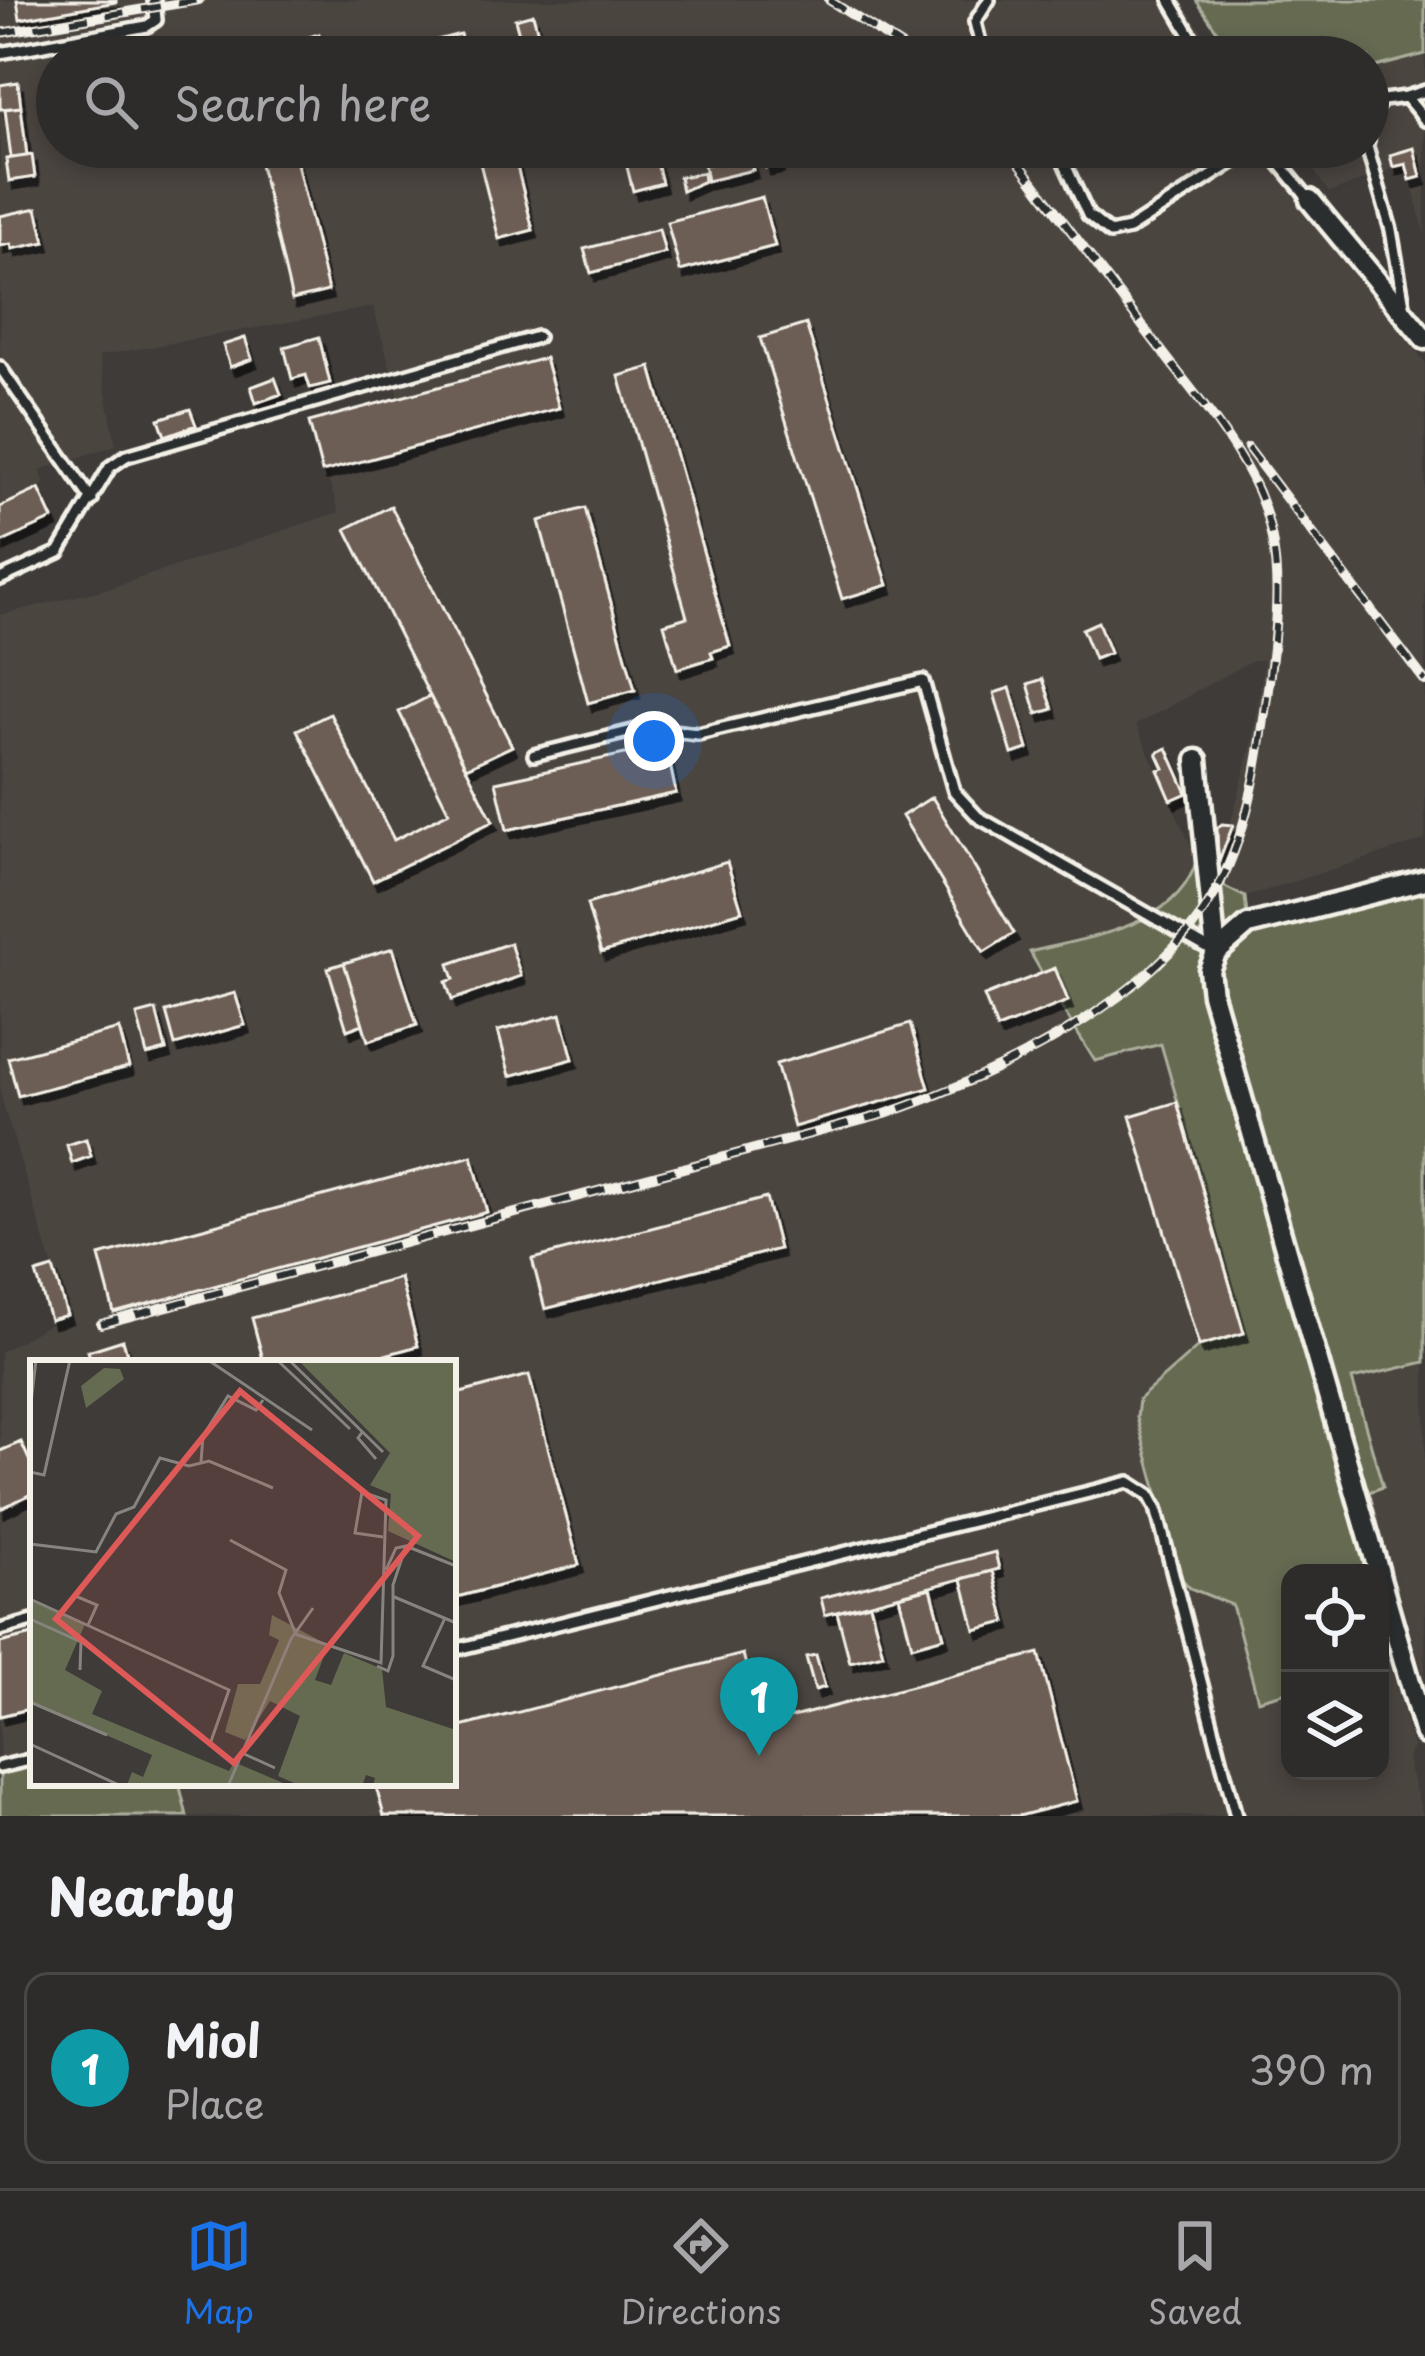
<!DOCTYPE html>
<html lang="en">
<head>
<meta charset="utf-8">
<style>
  :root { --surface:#2e2c2b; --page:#3a3837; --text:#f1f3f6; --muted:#a7a7a9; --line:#494847; --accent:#1a73e8 }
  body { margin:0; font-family:"Playpen Sans",sans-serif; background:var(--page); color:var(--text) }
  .controls { position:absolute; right:36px; bottom:36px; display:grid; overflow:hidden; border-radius:24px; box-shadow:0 6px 18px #0003 }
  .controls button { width:108px; height:108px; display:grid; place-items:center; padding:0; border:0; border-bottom:3px solid var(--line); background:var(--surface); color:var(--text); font:60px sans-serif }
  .you { position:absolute; left:654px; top:741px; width:42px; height:42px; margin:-30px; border:9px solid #fff; border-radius:50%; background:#1a73e8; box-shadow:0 0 0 18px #1a73e833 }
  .badge { display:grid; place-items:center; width:78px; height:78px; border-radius:50%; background:var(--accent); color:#fff; font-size:39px; font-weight:700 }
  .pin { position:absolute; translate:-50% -99px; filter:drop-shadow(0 3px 6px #0008) }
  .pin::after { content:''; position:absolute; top:63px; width:42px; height:36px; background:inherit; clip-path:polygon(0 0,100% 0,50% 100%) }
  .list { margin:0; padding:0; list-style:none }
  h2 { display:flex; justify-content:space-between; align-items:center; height:156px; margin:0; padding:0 48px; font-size:51px }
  h2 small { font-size:39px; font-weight:400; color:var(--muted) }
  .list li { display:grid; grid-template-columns:78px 1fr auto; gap:36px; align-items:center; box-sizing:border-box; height:192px; margin:0 24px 24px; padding:0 24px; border:3px solid var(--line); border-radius:24px }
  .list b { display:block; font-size:45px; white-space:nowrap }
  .list p { margin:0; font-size:39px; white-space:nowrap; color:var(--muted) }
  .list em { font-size:39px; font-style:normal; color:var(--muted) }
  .icon { flex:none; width:66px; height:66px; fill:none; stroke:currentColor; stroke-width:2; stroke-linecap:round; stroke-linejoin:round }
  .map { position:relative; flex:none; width:1425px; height:1816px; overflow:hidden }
  .search { position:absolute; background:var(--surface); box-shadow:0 6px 18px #0003; left:36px; right:36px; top:36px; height:132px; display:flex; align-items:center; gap:30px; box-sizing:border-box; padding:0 42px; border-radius:66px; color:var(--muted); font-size:45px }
  .sheet { height:372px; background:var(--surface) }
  nav { display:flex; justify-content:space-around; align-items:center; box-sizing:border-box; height:168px; border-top:3px solid var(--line); background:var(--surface); font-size:33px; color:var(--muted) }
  nav a { display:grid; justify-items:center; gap:6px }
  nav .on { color:var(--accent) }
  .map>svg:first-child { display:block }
  .built { fill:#4c4541; fill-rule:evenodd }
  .green { fill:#656b51; stroke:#acae9c; stroke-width:3 }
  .building { fill:#6c5d54; stroke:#f4f1e8; stroke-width:3; filter:url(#shadow) }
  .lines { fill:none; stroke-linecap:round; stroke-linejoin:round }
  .lane-casing { stroke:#f4f1e8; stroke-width:18 }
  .street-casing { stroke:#f4f1e8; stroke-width:27 }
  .lane { stroke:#2a2d2e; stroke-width:9 }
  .street { stroke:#2a2d2e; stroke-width:18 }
  .rail-casing { stroke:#f4f1e8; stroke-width:10 }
  .rail { stroke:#2a2d2e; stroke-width:6; stroke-dasharray:18; stroke-linecap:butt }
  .inset-road { fill:none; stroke:#87847f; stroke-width:3 }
  .view { fill:#de5a58; fill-opacity:0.15; stroke:#de5a58; stroke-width:6 }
  .inset-edge { fill:none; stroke:#f4f1e8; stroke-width:6 }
</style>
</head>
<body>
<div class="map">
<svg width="1425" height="1816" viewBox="0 0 1425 1816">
  <defs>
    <filter id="shadow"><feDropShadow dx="4.5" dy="8" stdDeviation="0" flood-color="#0009"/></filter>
  </defs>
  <rect width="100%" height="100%" fill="#3e3b39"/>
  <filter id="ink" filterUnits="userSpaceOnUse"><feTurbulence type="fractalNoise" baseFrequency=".00833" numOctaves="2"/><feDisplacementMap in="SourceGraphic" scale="24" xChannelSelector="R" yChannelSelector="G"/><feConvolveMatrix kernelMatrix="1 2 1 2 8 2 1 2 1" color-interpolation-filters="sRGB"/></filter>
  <g filter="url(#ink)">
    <path class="built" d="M 0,0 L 1180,0 L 1220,57 L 57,57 L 57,147 L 1283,147 L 1316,195 L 1302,207 L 1425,362 L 1425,840 L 1245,897 L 1224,887 L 1227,881 L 1217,873 L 1253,741 L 1264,660 L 1253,660 L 1136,725 L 1197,859 L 1187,889 L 1140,923 L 1031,951 L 1055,968 L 1068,1001 L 1060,1005 L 1095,1061 L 1161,1043 L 1251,1359 L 1290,1573 L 1290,1771 L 1380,1771 L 1380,1630 L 1413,1747 L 1407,1760 L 1423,1816 L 0,1816 L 0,1352 L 67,1314 L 0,1094 L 0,615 L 113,587 L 339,512 L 309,422 L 399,397 L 373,307 L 99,356 L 116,445 L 40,470 L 45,483 L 39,489 L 0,507 ZM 33,1363 L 453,1363 L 453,1783 L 33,1783 Z
      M 1425,54 L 1425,234 L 1406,164 L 1329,193 L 1298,147 L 1368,147 L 1368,69 Z
      M 1425,1362 L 1425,1680 L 1369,1492 L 1383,1488 L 1352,1378 Z"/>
    <path class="green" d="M 1196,0 L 1425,0 L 1425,54 L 1368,69 L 1368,57 L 1235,57 Z
      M 1197,859 L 1217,861 L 1225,887 L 1245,897 L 1248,924 L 1420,881 L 1425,896 L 1425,1362 L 1352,1379 L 1383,1487 L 1369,1492 L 1388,1562 L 1363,1566 L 1364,1573 L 1290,1573 L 1290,1691 L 1258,1700 L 1232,1605 L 1190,1588 L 1180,1577 L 1137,1418 L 1139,1399 L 1199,1346 L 1244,1332 L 1161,1044 L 1095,1061 L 1060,1005 L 1068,1001 L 1055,969 L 1042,973 L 1030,952 C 1090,936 1178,928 1197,859 Z
      M 33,1759 L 33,1783 L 179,1783 L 187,1816 L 0,1816 L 0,1767 Z"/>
    <path class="building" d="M 17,0 L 116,0 L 116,2 L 20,19 Z
      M 533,14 L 542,48 L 524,53 L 515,19 Z
      M 319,34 L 325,57 L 307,57 L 302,39 Z
      M 460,34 L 466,57 L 371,57 Z
      M 18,82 L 21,107 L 0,109 L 0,85 Z
      M 21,107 L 27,156 L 11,158 L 5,109 Z
      M 256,147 L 293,147 L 328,291 L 292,300 Z
      M 476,147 L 512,147 L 533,230 L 499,239 Z
      M 622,147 L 653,147 L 662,183 L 633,191 Z
      M 761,147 L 775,147 L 779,165 L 766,168 Z
      M 1414,148 L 1421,177 L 1410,180 L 1406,164 L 1393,167 L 1390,155 Z
      M 32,155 L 35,177 L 9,181 L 6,159 Z
      M 749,155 L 753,170 L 707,181 L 704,165 Z
      M 703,173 L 704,181 L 682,191 L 679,177 Z
      M 762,197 L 775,246 L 680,271 L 667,222 Z
      M 37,208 L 45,242 L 12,249 L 11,244 L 0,246 L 0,216 Z
      M 659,229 L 665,253 L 591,273 L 584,249 Z
      M 806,324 L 888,585 L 842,599 L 760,338 Z
      M 319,337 L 330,383 L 310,388 L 306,375 L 292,379 L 284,347 Z
      M 245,338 L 252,359 L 230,367 L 223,345 Z
      M 545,358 L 559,408 L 322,472 L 309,422 Z
      M 651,367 L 730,646 L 711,652 L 713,658 L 677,669 L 664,624 L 687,617 L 619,376 Z
      M 275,378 L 281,394 L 256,403 L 251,387 Z
      M 190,409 L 196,425 L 165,436 L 159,419 Z
      M 39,489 L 53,519 L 0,543 L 0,507 Z
      M 391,506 L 512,746 L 466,768 L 346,529 Z
      M 585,508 L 635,690 L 588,703 L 539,521 Z
      M 1098,622 L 1110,653 L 1094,659 L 1082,629 Z
      M 1043,679 L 1053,709 L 1037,714 L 1028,684 Z
      M 1010,688 L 1028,749 L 1012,754 L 994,693 Z
      M 430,696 L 493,821 L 373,881 L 297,730 L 330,714 L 394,840 L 449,812 L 399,712 Z
      M 666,745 L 676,793 L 507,830 L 496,782 Z
      M 1167,748 L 1187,793 L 1171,800 L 1158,770 L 1164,768 L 1157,753 Z
      M 932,797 L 1014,933 L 984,952 L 902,816 Z
      M 1222,824 L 1233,825 L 1218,864 L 1217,828 Z
      M 727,862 L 742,911 L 601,953 L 587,904 Z
      M 510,943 L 521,976 L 452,1000 L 446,982 L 454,979 L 449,964 Z
      M 393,948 L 417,1025 L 368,1041 L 344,963 Z
      M 344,963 L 363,1024 L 347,1030 L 328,968 Z
      M 1055,968 L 1068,1001 L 997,1029 L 984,996 Z
      M 235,993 L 245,1025 L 175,1045 L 166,1012 Z
      M 156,1010 L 166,1050 L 147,1055 L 137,1015 Z
      M 561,1014 L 573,1059 L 510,1076 L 498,1031 Z
      M 910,1024 L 929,1088 L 794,1127 L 776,1064 Z
      M 119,1029 L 129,1067 L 18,1096 L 8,1058 Z
      M 1177,1102 L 1244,1333 L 1199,1346 L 1130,1116 Z
      M 86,1139 L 91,1156 L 72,1163 L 67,1145 Z
      M 472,1156 L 487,1212 L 114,1313 L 99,1256 Z
      M 766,1198 L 779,1249 L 545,1309 L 532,1259 Z
      M 53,1268 L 67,1315 L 50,1320 L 36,1273 Z
      M 400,1278 L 418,1346 L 356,1363 L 264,1363 L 252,1318 Z
      M 123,1340 L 130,1363 L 92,1363 L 88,1351 Z
      M 529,1375 L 579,1565 L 453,1598 L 453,1395 Z
      M 21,1442 L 33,1468 L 33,1493 L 0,1509 L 0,1451 Z
      M 995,1552 L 999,1569 L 825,1615 L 821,1598 Z
      M 993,1571 L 1006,1622 L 975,1630 L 962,1579 Z
      M 931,1588 L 944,1637 L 912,1646 L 899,1596 Z
      M 870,1604 L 883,1654 L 850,1662 L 837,1612 Z
      M 33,1635 L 33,1708 L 0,1716 L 0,1643 Z
      M 1039,1653 L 1077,1801 L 1019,1816 L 384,1816 L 375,1783 L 453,1783 L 453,1729 L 743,1654 L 762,1725 Z
      M 816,1655 L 825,1687 L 815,1690 L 806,1657 Z"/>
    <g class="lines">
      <g class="lane-casing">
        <path id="lane" d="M 989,0 L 975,22 L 980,42 L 993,57
          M 1170,0 L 1203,57
          M 0,53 L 147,26 L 156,20 L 154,0
          M 1154,57 L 1190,39
          M 1406,97 L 1425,91
          M 1368,141 L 1370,114 L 1383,100 L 1406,97 L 1425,120
          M 1057,147 L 1088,215 L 1110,233 L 1129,229 L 1257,147
          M 1266,147 L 1310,200
          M 1367,147 L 1391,230 L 1404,305
          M 0,367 L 92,500
          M 0,579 L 59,552 L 110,467 L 126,456 L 537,337
          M 534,755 L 645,728 L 698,734 L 923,681 L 954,791 L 978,817 L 1216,953
          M 0,1630 L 33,1621
          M 453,1650 L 1129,1482 L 1149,1495 L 1156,1508 L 1236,1816
          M 0,1767 L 33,1759"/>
      </g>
      <g class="street-casing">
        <path id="street" d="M 1310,200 L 1425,339
          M 1197,760 L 1216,953 L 1209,970 L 1212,994 L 1379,1573
          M 1216,953 L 1248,925 L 1425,880
          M 1380,1578 L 1425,1734"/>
      </g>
      <use href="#lane" class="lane"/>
      <use href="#street" class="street"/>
      <g class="rail-casing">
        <path id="rail" d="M 829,0 L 918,57
          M 0,33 L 199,0
          M 1248,448 L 1425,681
          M 101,1324 L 885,1114 C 995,1076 1151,1002 1212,898 C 1249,835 1259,760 1268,689 C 1277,623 1285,555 1258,492 C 1235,440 1195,395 1161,350 C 1109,283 1059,214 1007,147"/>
      </g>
      <use href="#rail" class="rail"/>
    </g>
  </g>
  <g transform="translate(30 1360)">
    <rect width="426" height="426" fill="#3e3b39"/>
    <path d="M 268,0 L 426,0 L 426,202 L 358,171 L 361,134 L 340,125 L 360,93 ZM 74,8 L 90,9 L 94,19 L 56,48 L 51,26 ZM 0,239 L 55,264 L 35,310 L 72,331 L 62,354 L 199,411 L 204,402 L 260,426 L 97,425 L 102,412 L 113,417 L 122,395 L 0,342 ZM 242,255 L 298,285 L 285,320 L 301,325 L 314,293 L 352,309 L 356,347 L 426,370 L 426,426 L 343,426 L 345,418 L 336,415 L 332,426 L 271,426 L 248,416 L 270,356 L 240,341 L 215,380 L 195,372 L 208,324 L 230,324 L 249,280 L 239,275 Z" fill="#656b51"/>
    <path class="inset-road" d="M 178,0 L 282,70M 247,0 L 320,69M 259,0 L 353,92M 0,51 L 6,0M 333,71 L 328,78 L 346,99M 171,102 L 173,76 L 198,36 L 226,50 L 233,40M 0,112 L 14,115 L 40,0M 200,180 L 256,210 L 249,233 L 265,272M 0,184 L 66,192 L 86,154 L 104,147 L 130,98 L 159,106 L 179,101 L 243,128M 376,186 L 426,206M 43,235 L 67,245 L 58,265M 362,236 L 426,263M 0,239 L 199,330 L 180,384M 415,258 L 393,306 L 426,320M 0,259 L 51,282 L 50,310M 265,274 L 351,303 L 356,140 L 332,132 L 325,173 L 353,177M 347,306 L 358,311 L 363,296 L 363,225 L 376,186 L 366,188 L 356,210M 0,342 L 77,375M 0,384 L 91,426M 212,393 L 245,408M 198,426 L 261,279 L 283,248"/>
    <path class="view" d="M 210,31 L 388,176 L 204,403 L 26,259 Z"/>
    <rect width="426" height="426" class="inset-edge"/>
  </g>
</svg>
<div class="controls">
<button><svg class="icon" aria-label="locate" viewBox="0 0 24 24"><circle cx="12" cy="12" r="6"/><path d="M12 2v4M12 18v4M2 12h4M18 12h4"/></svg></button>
<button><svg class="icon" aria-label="layers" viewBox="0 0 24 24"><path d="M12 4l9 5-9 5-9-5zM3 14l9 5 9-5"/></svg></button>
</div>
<div class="you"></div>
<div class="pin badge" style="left:759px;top:1756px;background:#0f9aa8">1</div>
<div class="search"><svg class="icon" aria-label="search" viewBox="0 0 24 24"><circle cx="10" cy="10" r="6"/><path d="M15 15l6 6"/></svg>Search here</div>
</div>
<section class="sheet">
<h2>Nearby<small></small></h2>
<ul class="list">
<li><span class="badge" style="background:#0f9aa8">1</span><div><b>Miol</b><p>Place</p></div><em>390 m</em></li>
</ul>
</section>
<nav>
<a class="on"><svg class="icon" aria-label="map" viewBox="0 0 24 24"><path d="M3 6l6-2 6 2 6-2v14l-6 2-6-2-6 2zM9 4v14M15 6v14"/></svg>Map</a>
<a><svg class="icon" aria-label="directions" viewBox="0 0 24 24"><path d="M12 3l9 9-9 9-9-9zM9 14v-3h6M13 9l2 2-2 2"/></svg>Directions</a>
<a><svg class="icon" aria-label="saved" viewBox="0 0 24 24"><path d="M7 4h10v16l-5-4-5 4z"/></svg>Saved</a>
</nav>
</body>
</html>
